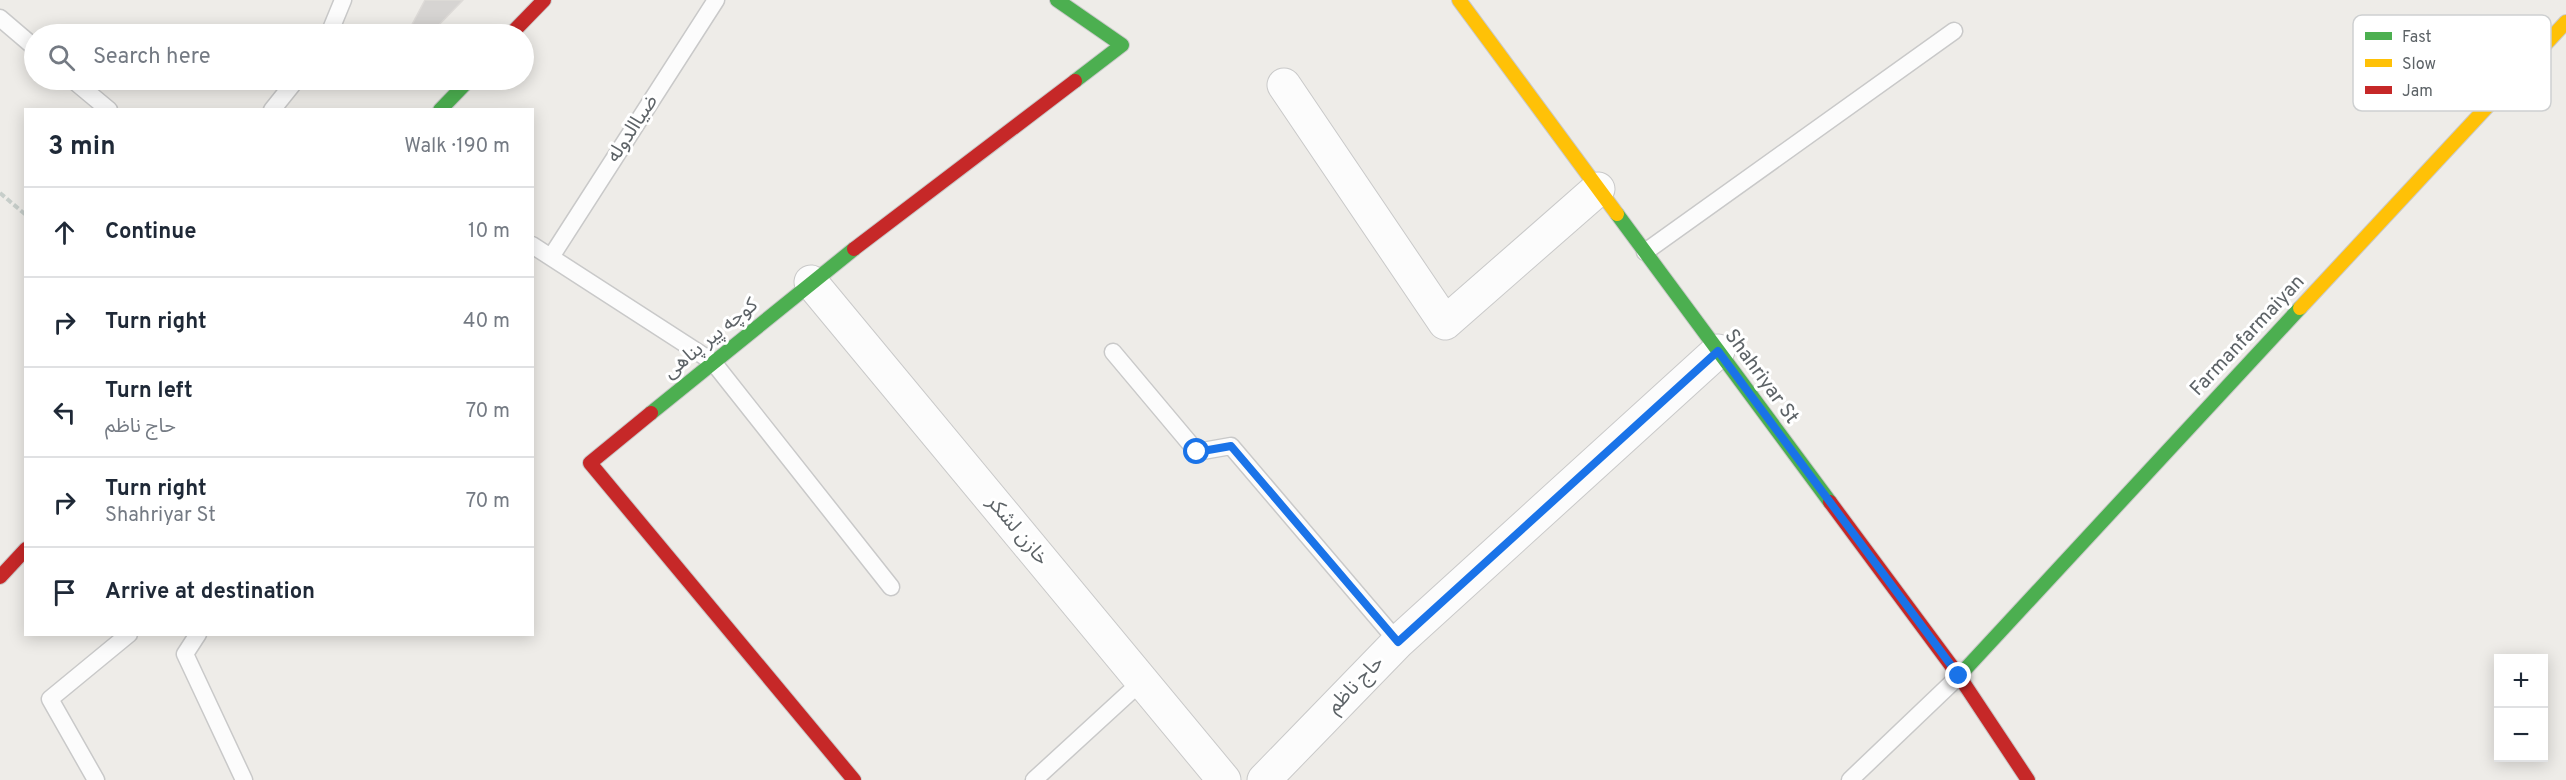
<!DOCTYPE html>
<html lang="en">
<head>
<meta charset="utf-8">
<style>
  :root { --surface:#fff; --page:#f2f2f3; --text:#1f2937; --muted:#747a83; --line:#e0e1e3 }
  body { margin:0; font-family:Overpass,"Noto Sans Arabic",sans-serif; background:var(--page); color:var(--text) }
  .controls { position:absolute; right:18px; bottom:18px; display:grid; overflow:hidden; border-radius:0px; box-shadow:0 3px 15px #0003 }
  .controls button { width:54px; height:54px; display:grid; place-items:center; padding:0; border:0; border-bottom:2px solid var(--line); background:var(--surface); color:var(--text); font:30px sans-serif }
  .stop { position:absolute; width:18px; height:18px; margin:-14px; border:4px solid #1a73e8; border-radius:50%; background:#fff }
  .stop.end { background:#1a73e8; border-color:#fff; box-shadow:0 2px 6px #0008 }
  .list { margin:0; padding:0; list-style:none }
  h2 { display:flex; justify-content:space-between; align-items:center; height:78px; margin:0; padding:0 24px; font-size:26px }
  h2 small { font-size:20px; font-weight:400; color:var(--muted) }
  .list li { display:grid; grid-template-columns:39px 1fr auto; gap:18px; align-items:center; box-sizing:border-box; height:90px; padding:0 24px; border-top:2px solid var(--line) }
  .list b { display:block; font-size:22px; white-space:nowrap }
  .list p { margin:0; font-size:20px; white-space:nowrap; color:var(--muted) }
  .list em { font-size:20px; font-style:normal; color:var(--muted) }
  .icon { flex:none; width:33px; height:33px; fill:none; stroke:currentColor; stroke-width:2; stroke-linecap:round; stroke-linejoin:round }
  .map { position:relative; flex:none; width:2566px; height:780px; overflow:hidden }
  .search { position:absolute; background:var(--surface); box-shadow:0 3px 15px #0003; left:24px; top:24px; width:510px; height:66px; display:flex; align-items:center; gap:15px; box-sizing:border-box; padding:0 21px; border-radius:33px; color:var(--muted); font-size:22px }
  .panel { position:absolute; background:var(--surface); box-shadow:0 3px 15px #0003; left:24px; top:108px; width:510px; height:528px; border-radius:0px }
  .map>svg:first-child { display:block }
  .building { fill:#d6d4d2; stroke:#dedbd8; stroke-width:1.5 }
  .lines { fill:none; stroke-linecap:round; stroke-linejoin:round }
  .lane-casing { stroke:#c9c9c9; stroke-width:19 }
  .street-casing { stroke:#c9c9c9; stroke-width:35 }
  .fast-casing { stroke:#c9c9c9; stroke-width:16 }
  .slow-casing { stroke:#c9c9c9; stroke-width:16 }
  .jam-casing { stroke:#c9c9c9; stroke-width:16 }
  .path { stroke:#c7ceca; stroke-width:4; stroke-dasharray:6 3; stroke-linecap:butt }
  .lane { stroke:#fcfcfc; stroke-width:16 }
  .street { stroke:#fcfcfc; stroke-width:33 }
  .fast { stroke:#4caf50; stroke-width:14 }
  .slow { stroke:#ffc107; stroke-width:14 }
  .jam { stroke:#c62828; stroke-width:14 }
  .route { stroke:#1a73e8; stroke-width:8 }
  .labels { text-anchor:middle; dominant-baseline:central; stroke-width:6; stroke-linejoin:round; paint-order:stroke }
  .street-label { font-size:20px; fill:#5d6367; stroke:#fff }
  .key { fill:#fff; stroke:#ced0d1; stroke-width:1.5 }
  .key-label { font-size:16px; fill:#5d6367 }
</style>
</head>
<body>
<div class="map">
<svg width="2566" height="780" viewBox="0 0 2566 780">
  <rect width="100%" height="100%" fill="#eeece8"/>
  <path class="building" d="M 425,0 L 463,0 L 430,34 L 407,34 Z"/>
  <g class="lines">
    <g class="lane-casing">
      <path id="lane" d="M 0,18 L 34,47
        M 329,34 L 343,0
        M 73,80 L 109,110
        M 272,110 L 296,80
        M 532,245 L 713,362 L 891,587
        M 1645,252 L 1954,31
        M 551,257 L 716,0
        M 1113,352 L 1197,452 L 1231,446 L 1398,642
        M 198,634 L 185,654 L 244,780
        M 96,780 L 50,699 L 129,634
        M 1034,780 L 1142,681
        M 1850,780 L 1959,676"/>
    </g>
    <g class="street-casing">
      <path id="street" d="M 1284,85 L 1445,323 L 1598,189
        M 811,282 L 1224,780
        M 1264,780 L 1398,642 L 1718,351"/>
    </g>
    <g class="fast-casing">
      <path id="fast" d="M 1057,0 L 1122,45 L 1075,81
        M 440,110 L 469,80
        M 1617,214 L 1830,502
        M 651,413 L 854,249
        M 1959,676 L 2300,308"/>
    </g>
    <g class="slow-casing">
      <path id="slow" d="M 1459,0 L 1617,214
        M 2300,308 L 2566,22"/>
    </g>
    <g class="jam-casing">
      <path id="jam" d="M 511,34 L 544,0
        M 854,249 L 1075,81
        M 651,413 L 590,463 L 854,780
        M 1830,502 L 1959,676 L 2028,780
        M 0,577 L 26,549"/>
    </g>
    <path class="path" d="M 0,193 L 26,215"/>
    <use href="#lane" class="lane"/>
    <use href="#street" class="street"/>
    <use href="#fast" class="fast"/>
    <use href="#slow" class="slow"/>
    <use href="#jam" class="jam"/>
  </g>
  <g class="lines">
    <path class="route" d="M 1197,452 L 1231,446 L 1398,642 L 1718,351 L 1959,676"/>
  </g>
  <g class="labels">
    <g class="street-label">
      <text transform="translate(633 129) rotate(-57)">ضیاالدوله</text>
      <text transform="translate(2248 336) rotate(-47)">Farmanfarmaiyan</text>
      <text transform="translate(711 339) rotate(-39)">کوچه پیر پناهی</text>
      <text transform="translate(1761 377) rotate(54)">Shahriyar St</text>
      <text transform="translate(1017 531) rotate(50)">خازن لشکر</text>
      <text transform="translate(1356 685) rotate(-46)">حاج ناظم</text>
    </g>
  </g>
  <rect x="2353" y="15" width="198" height="96" rx="9" class="key"/>
  <rect x="2365" y="32" width="27" height="8" fill="#4caf50"/>
  <rect x="2365" y="59" width="27" height="8" fill="#ffc107"/>
  <rect x="2365" y="86" width="27" height="8" fill="#c62828"/>
  <g class="key-label">
    <text x="2402" y="42">Fast</text>
    <text x="2402" y="69">Slow</text>
    <text x="2402" y="96">Jam</text>
  </g>
</svg>
<div class="controls">
<button>+</button>
<button>−</button>
</div>
<div class="stop" style="left:1197px;top:452px"></div>
<div class="stop end" style="left:1959px;top:676px"></div>
<div class="search"><svg class="icon" aria-label="search" viewBox="0 0 24 24"><circle cx="10" cy="10" r="6"/><path d="M15 15l6 6"/></svg>Search here</div>
<section class="panel">
<h2>3 min<small>Walk · 190 m</small></h2>
<ul class="list">
<li><svg class="icon" aria-label="ahead" viewBox="0 0 24 24"><path d="M12 20V5M6 11l6-6 6 6"/></svg><div><b>Continue</b></div><em>10 m</em></li>
<li><svg class="icon" aria-label="right" viewBox="0 0 24 24"><path d="M7 20v-9h11M14 6l5 5-5 5"/></svg><div><b>Turn right</b></div><em>40 m</em></li>
<li><svg class="icon" aria-label="left" viewBox="0 0 24 24"><path d="M17 20v-9H6M10 6l-5 5 5 5"/></svg><div><b>Turn left</b><p>حاج ناظم</p></div><em>70 m</em></li>
<li><svg class="icon" aria-label="right" viewBox="0 0 24 24"><path d="M7 20v-9h11M14 6l5 5-5 5"/></svg><div><b>Turn right</b><p>Shahriyar St</p></div><em>70 m</em></li>
<li><svg class="icon" aria-label="arrive" viewBox="0 0 24 24"><path d="M6 21V4h12l-3 4 3 4H6"/></svg><div><b>Arrive at destination</b></div></li>
</ul>
</section>
</div>
</body>
</html>
